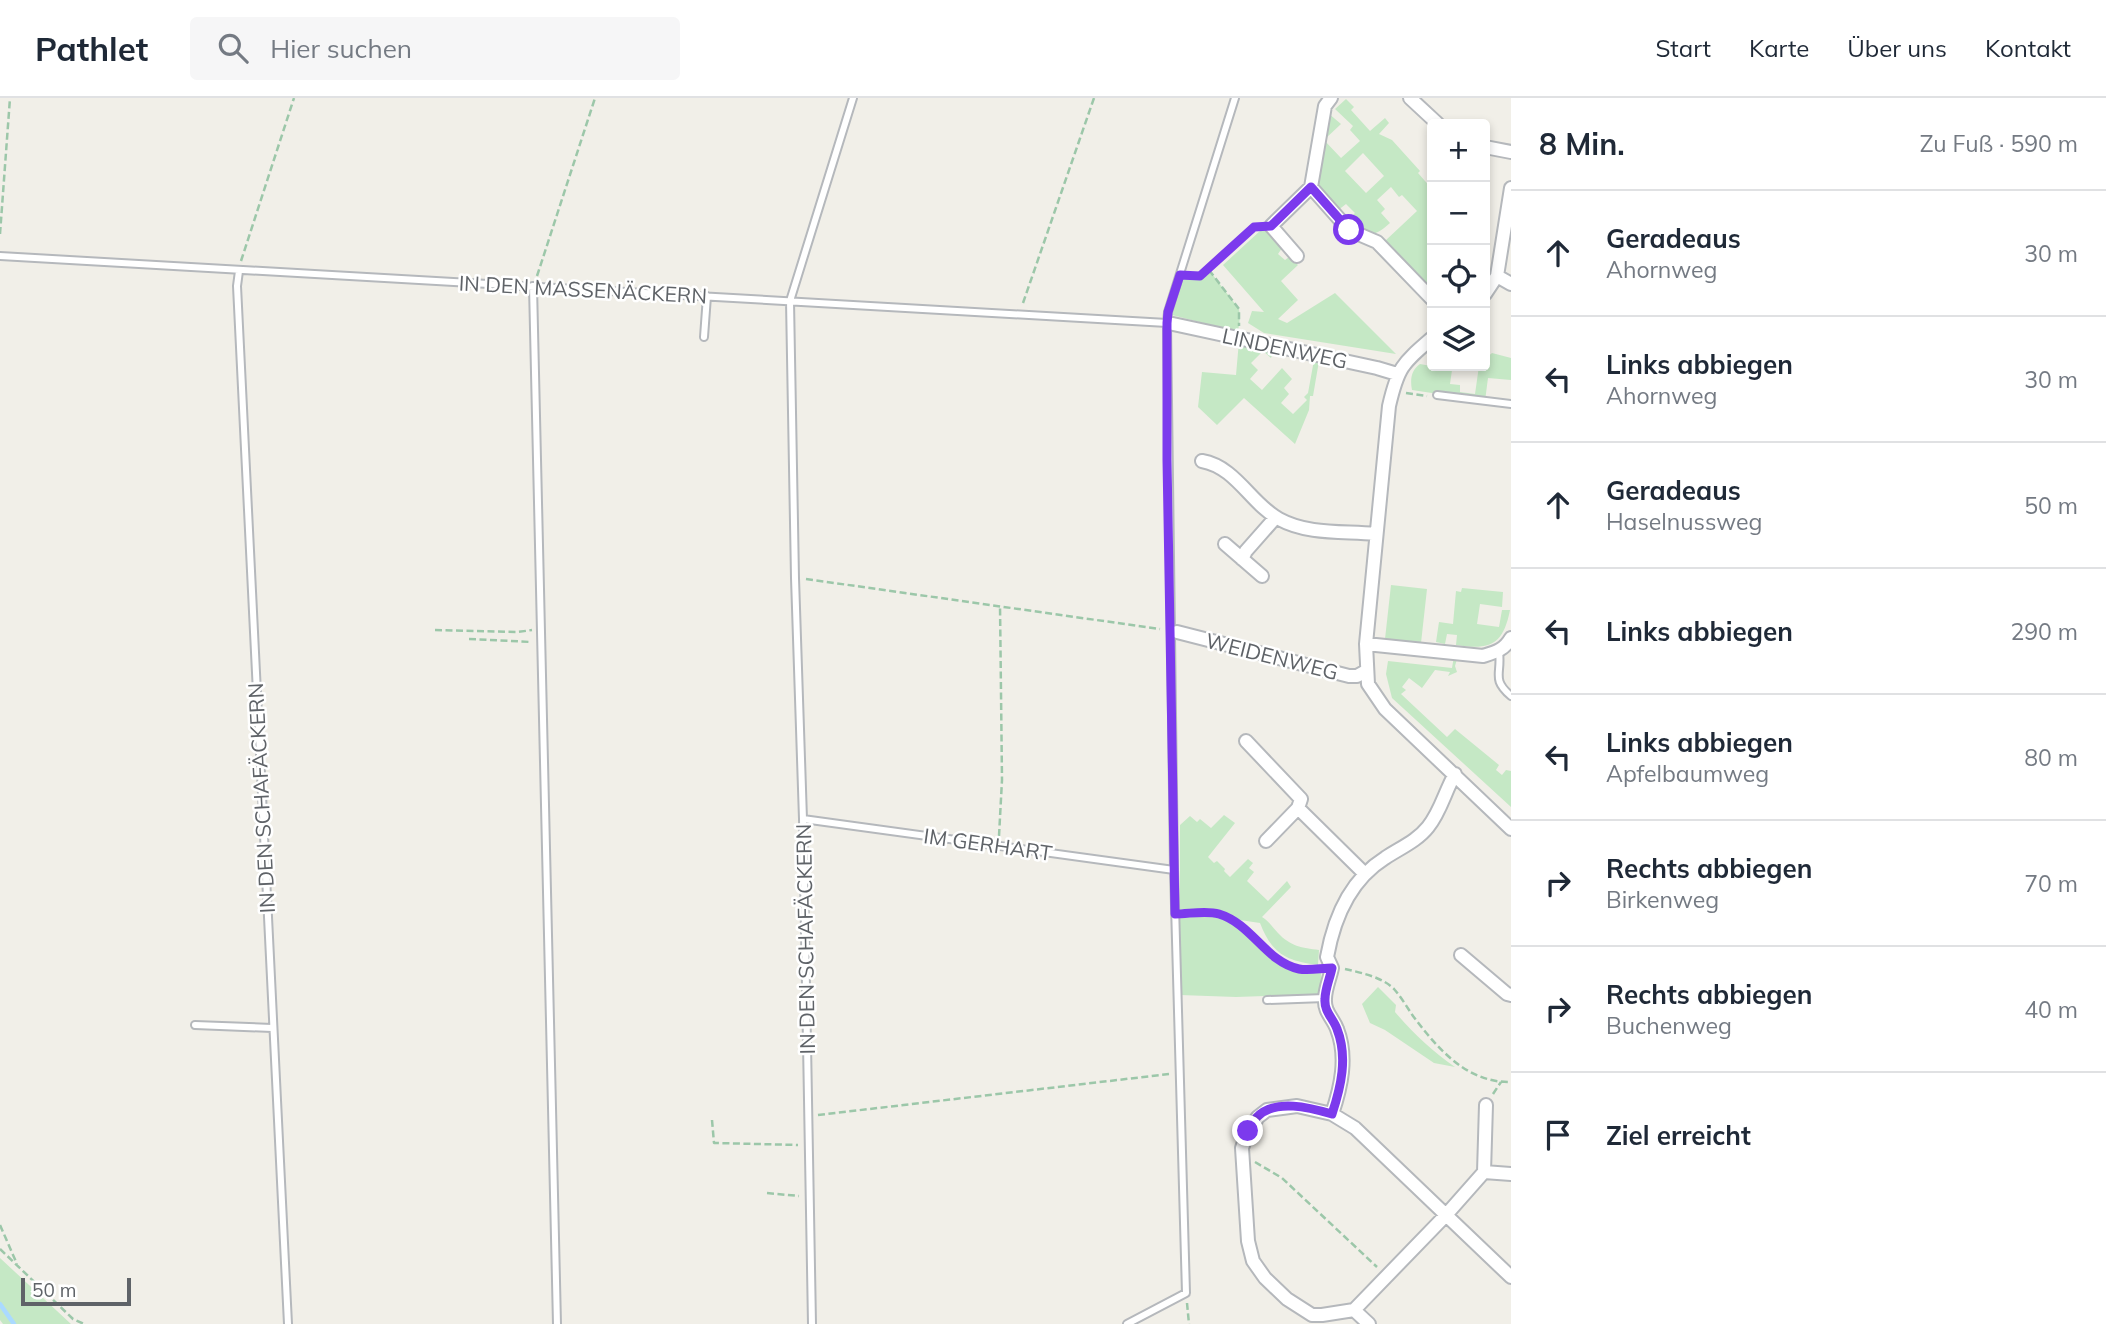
<!DOCTYPE html>
<html lang="de">
<head>
<meta charset="utf-8">
<style>
  :root { --surface:#fff; --page:#f6f6f7; --text:#1f2937; --muted:#747a83; --line:#e0e1e3 }
  body { margin:0; font-family:Mulish,sans-serif; background:var(--page); color:var(--text) }
  .controls { position:absolute; right:21px; top:21px; display:grid; overflow:hidden; border-radius:7px; box-shadow:0 4px 10px #0003 }
  .controls button { width:63px; height:63px; display:grid; place-items:center; padding:0; border:0; border-bottom:2px solid var(--line); background:var(--surface); color:var(--text); font:35px sans-serif }
  .scale { position:absolute; left:21px; bottom:18px; width:110px; box-sizing:border-box; padding-left:7px; border:4px solid #5f6368; border-top:0; font-size:19px; line-height:24px; white-space:nowrap; color:#5f6368; -webkit-text-stroke:5px #fff; paint-order:stroke }
  .stop { position:absolute; width:21px; height:21px; margin:-16px; border:5px solid #7c3aed; border-radius:50%; background:#fff }
  .stop.end { background:#7c3aed; border-color:#fff; box-shadow:0 2px 7px #0008 }
  .list { margin:0; padding:0; list-style:none }
  h2 { display:flex; justify-content:space-between; align-items:center; height:91px; margin:0; padding:0 28px; font-size:30px }
  h2 small { font-size:23px; font-weight:400; color:var(--muted) }
  .list li { display:grid; grid-template-columns:46px 1fr auto; gap:21px; align-items:center; box-sizing:border-box; height:126px; padding:0 28px; border-top:2px solid var(--line) }
  .list b { display:block; font-size:26px; white-space:nowrap }
  .list p { margin:0; font-size:23px; white-space:nowrap; color:var(--muted) }
  .list em { font-size:23px; font-style:normal; color:var(--muted) }
  .icon { flex:none; width:38px; height:38px; fill:none; stroke:currentColor; stroke-width:2; stroke-linecap:round; stroke-linejoin:round }
  .map { position:relative; flex:none; width:1511px; height:1226px; overflow:hidden }
  header { display:flex; align-items:center; gap:42px; box-sizing:border-box; height:98px; padding:0 35px; background:var(--surface); border-bottom:2px solid var(--line) }
  header strong { font-size:33px }
  nav { display:flex; gap:38px; margin-inline-start:auto; font-size:24px }
  .search { width:490px; height:63px; background:var(--page); display:flex; align-items:center; gap:18px; box-sizing:border-box; padding:0 24px; border-radius:7px; color:var(--muted); font-size:26px }
  main { display:flex }
  aside { flex:1; background:var(--surface) }
  .map>svg:first-child { display:block }
  .green { fill:#c5e8c5; fill-rule:evenodd }
  .lines { fill:none; stroke-linecap:round; stroke-linejoin:round }
  .stream { stroke:#aadaff; stroke-width:4.5 }
  .lane-casing { stroke:#b5b8bc; stroke-width:10 }
  .street-casing { stroke:#b5b8bc; stroke-width:16 }
  .path { stroke:#9cc7a9; stroke-width:2.5; stroke-dasharray:7 3.5; stroke-linecap:butt }
  .lane { stroke:#fff; stroke-width:6 }
  .street { stroke:#fff; stroke-width:12 }
  .route { stroke:#7c3aed; stroke-width:9 }
  .labels { text-anchor:middle; dominant-baseline:central; stroke-width:5; stroke-linejoin:round; paint-order:stroke }
  .street-label { font-size:21px; fill:#5f6368; stroke:#fff }
</style>
</head>
<body>
<header>
<strong>Pathlet</strong>
<div class="search"><svg class="icon" aria-label="search" viewBox="0 0 24 24"><circle cx="10" cy="10" r="6"/><path d="M15 15l6 6"/></svg>Hier suchen</div>
<nav><a>Start</a><a>Karte</a><a>Über uns</a><a>Kontakt</a></nav>
</header>
<main>
<div class="map">
<svg width="1511" height="1226" viewBox="0 0 1511 1226">
  <rect width="100%" height="100%" fill="#f1efe8"/>
  <path class="green" d="M 1346,1 L 1354,9 L 1351,12 L 1370,33 L 1385,20 L 1389,25 L 1379,36 L 1392,42 L 1420,73 L 1418,75 L 1432,91 L 1432,196 L 1385,143 L 1417,113 L 1402,97 L 1399,99 L 1391,89 L 1377,102 L 1385,111 L 1381,115 L 1390,125 C 1371,142 1363,140 1347,122 L 1355,115 L 1346,106 L 1337,113 L 1316,90 L 1328,15 L 1341,26 L 1324,42 L 1341,60 L 1360,43 L 1350,32 L 1353,28 L 1335,11 ZM 1363,55 L 1384,78 L 1366,95 L 1345,73 Z
    M 1261,132 L 1272,133 L 1284,147 L 1278,156 L 1285,162 L 1289,159 L 1298,167 L 1281,183 L 1298,202 L 1278,221 L 1287,225 L 1335,195 L 1396,256 L 1264,235 L 1248,225 L 1252,213 L 1264,214 L 1223,167 Z
    M 1209,172 L 1239,211 L 1240,219 L 1238,234 L 1172,217 L 1183,178 L 1200,178 Z
    M 1239,243 L 1274,250 L 1271,260 L 1263,253 L 1251,265 L 1258,272 L 1250,281 L 1262,292 L 1282,270 L 1292,281 L 1284,290 L 1289,296 L 1281,305 L 1293,316 L 1307,302 L 1304,299 L 1308,295 L 1314,262 L 1319,263 L 1313,298 L 1310,298 L 1309,312 L 1295,346 L 1244,300 L 1217,327 L 1198,309 L 1202,274 L 1236,277 Z
    M 1492,255 L 1511,260 L 1511,282 L 1488,280 L 1485,303 L 1412,292 C 1410,282 1411,272 1420,266 L 1452,272 L 1450,286 L 1460,287 L 1460,294 L 1475,296 L 1479,268 L 1485,268 L 1485,261 Z
    M 1391,487 L 1427,491 L 1421,545 L 1385,541 Z
    M 1462,490 L 1503,494 L 1502,509 L 1480,506 L 1477,526 L 1499,529 L 1502,512 L 1510,512 C 1503,548 1489,552 1456,547 L 1457,537 L 1447,536 L 1445,546 L 1436,544 L 1439,524 L 1453,526 L 1456,493 L 1461,494 Z
    M 1454,558 L 1457,561 L 1455,568 L 1457,574 L 1448,578 L 1450,574 L 1435,572 L 1422,590 L 1409,580 L 1402,589 L 1406,592 L 1401,596 L 1447,639 L 1455,631 L 1499,667 L 1496,672 L 1502,677 L 1506,672 L 1511,673 L 1511,709 L 1392,600 L 1386,576 L 1388,563 L 1452,570 Z
    M 1224,717 L 1235,725 L 1208,759 L 1214,765 L 1217,763 L 1225,771 L 1224,773 L 1230,779 L 1248,761 L 1253,765 L 1249,770 L 1254,774 L 1247,783 L 1268,803 L 1287,783 L 1291,789 L 1262,819 C 1269,823 1272,829 1278,835 C 1290,848 1302,850 1319,852 L 1318,867 C 1286,863 1272,856 1260,825 L 1240,822 L 1223,814 L 1214,813 L 1180,813 L 1180,727 L 1190,718 L 1197,724 L 1200,721 L 1211,730 Z
    M 1206,817 L 1226,822 L 1237,828 L 1278,864 L 1299,874 L 1321,872 L 1322,896 L 1236,899 L 1180,897 L 1180,819 Z
    M 1378,889 L 1396,907 L 1395,914 C 1413,935 1433,954 1455,969 L 1434,965 L 1385,932 L 1370,925 L 1362,906 Z
    M 0,1160 L 71,1226 L 3,1226 L 0,1222 Z"/>
  <g class="lines">
    <path class="stream" d="M 0,1206 L 14,1226"/>
    <g class="lane-casing">
      <path id="lane" d="M 0,158 L 1167,225
        M 239,173 L 237,188 L 288,1226
        M 533,188 L 557,1226
        M 704,239 L 707,198
        M 1437,297 L 1511,306
        M 1499,554 C 1502,576 1491,581 1511,598
        M 803,721 L 1174,772
        M 1267,902 L 1325,900
        M 195,927 L 272,930
        M 812,1226 L 803,721 L 795,480 L 790,203 L 853,0
        M 1127,1226 L 1186,1195 L 1174,772 L 1167,225 L 1168,214 L 1235,0"/>
    </g>
    <g class="street-casing">
      <path id="street" d="M 1331,0 L 1325,8 L 1311,89 L 1349,132 L 1377,144 L 1432,201
        M 1410,0 L 1438,26
        M 1485,49 L 1511,54
        M 1297,158 L 1271,128 L 1311,89
        M 1497,178 L 1511,186
        M 1485,196 L 1497,178 L 1511,90
        M 1173,226 L 1377,270 L 1397,276
        M 1432,240 C 1402,266 1398,269 1389,308 L 1366,546 L 1368,586 L 1385,611 L 1511,731
        M 1202,363 C 1236,369 1251,406 1279,421 C 1308,437 1344,433 1375,436
        M 1225,446 L 1262,478
        M 1242,461 L 1246,453 L 1276,419
        M 1177,534 L 1349,578 L 1357,578 L 1366,573
        M 1366,546 L 1483,558 C 1496,554 1504,552 1511,540
        M 1246,643 L 1301,701 L 1298,710 L 1365,776
        M 1266,743 L 1298,710
        M 1461,857 L 1507,896 L 1511,897
        M 1332,1016 C 1341,989 1348,959 1337,931 C 1333,920 1324,914 1325,901 C 1325,891 1330,880 1332,870 L 1327,859 C 1334,820 1350,782 1385,760 C 1400,750 1417,743 1428,729 C 1441,713 1445,693 1455,676
        M 1484,1074 L 1486,1007
        M 1511,1076 L 1484,1074 L 1446,1117 L 1354,1212 L 1322,1217 L 1312,1217 L 1287,1201 L 1265,1180 L 1253,1163 L 1248,1143 L 1242,1050 L 1248,1033 L 1258,1019 L 1267,1012 L 1297,1008 L 1332,1016 L 1355,1030 L 1446,1117 L 1511,1179
        M 1354,1212 L 1369,1226"/>
    </g>
    <path class="path" d="M 0,136 L 10,0
      M 241,163 L 294,0
      M 1209,172 L 1239,211 L 1239,228
      M 537,178 L 595,0
      M 1191,179 C 1215,178 1235,140 1256,129
      M 1023,205 L 1094,0
      M 1406,295 L 1427,298
      M 806,481 L 1160,531
      M 435,532 L 518,534 L 532,532
      M 469,541 L 531,544
      M 999,738 L 1002,682 L 1000,507
      M 1185,816 C 1194,816 1204,814 1213,815 C 1251,819 1264,866 1301,871 C 1306,872 1312,871 1317,870
      M 1345,871 C 1362,875 1382,879 1394,891 C 1401,899 1407,909 1413,918 C 1438,951 1467,985 1511,984
      M 1493,996 L 1501,984
      M 818,1017 L 1169,976
      M 712,1022 L 714,1045 L 798,1047
      M 1255,1064 L 1282,1080 L 1377,1169
      M 767,1095 L 799,1098
      M 0,1127 L 17,1166
      M 0,1151 L 73,1221 L 84,1226
      M 1187,1205 L 1189,1226"/>
    <use href="#lane" class="lane"/>
    <use href="#street" class="street"/>
  </g>
  <g class="lines">
    <path class="route" d="M 1248,1033 C 1251,1029 1254,1023 1257,1019 C 1275,1000 1311,1010 1332,1016 C 1341,989 1348,959 1337,931 C 1333,920 1324,914 1325,901 C 1325,891 1330,880 1332,870 C 1322,870 1309,873 1299,871 C 1266,864 1252,826 1219,816 C 1206,812 1189,816 1175,816 L 1167,362 L 1167,225 L 1168,214 L 1180,177 L 1200,178 L 1254,129 L 1271,128 L 1311,89 L 1349,132"/>
  </g>
  <g class="labels">
    <g class="street-label">
      <text transform="translate(583 191) rotate(3)">IN DEN MASSENÄCKERN</text>
      <text transform="translate(1285 250) rotate(12)">LINDENWEG</text>
      <text transform="translate(1272 558) rotate(14)">WEIDENWEG</text>
      <text transform="translate(261 700) rotate(-93)">IN DEN SCHAFÄCKERN</text>
      <text transform="translate(988 746) rotate(8)">IM GERHART</text>
      <text transform="translate(805 841) rotate(-91)">IN DEN SCHAFÄCKERN</text>
    </g>
  </g>
</svg>
<div class="controls">
<button>+</button>
<button>−</button>
<button><svg class="icon" aria-label="locate" viewBox="0 0 24 24"><circle cx="12" cy="12" r="6"/><path d="M12 2v4M12 18v4M2 12h4M18 12h4"/></svg></button>
<button><svg class="icon" aria-label="layers" viewBox="0 0 24 24"><path d="M12 4l9 5-9 5-9-5zM3 14l9 5 9-5"/></svg></button>
</div>
<div class="scale">50 m</div>
<div class="stop" style="left:1349px;top:132px"></div>
<div class="stop end" style="left:1248px;top:1033px"></div>
</div>
<aside>
<h2>8 Min.<small>Zu Fuß · 590 m</small></h2>
<ul class="list">
<li><svg class="icon" aria-label="ahead" viewBox="0 0 24 24"><path d="M12 20V5M6 11l6-6 6 6"/></svg><div><b>Geradeaus</b><p>Ahornweg</p></div><em>30 m</em></li>
<li><svg class="icon" aria-label="left" viewBox="0 0 24 24"><path d="M17 20v-9H6M10 6l-5 5 5 5"/></svg><div><b>Links abbiegen</b><p>Ahornweg</p></div><em>30 m</em></li>
<li><svg class="icon" aria-label="ahead" viewBox="0 0 24 24"><path d="M12 20V5M6 11l6-6 6 6"/></svg><div><b>Geradeaus</b><p>Haselnussweg</p></div><em>50 m</em></li>
<li><svg class="icon" aria-label="left" viewBox="0 0 24 24"><path d="M17 20v-9H6M10 6l-5 5 5 5"/></svg><div><b>Links abbiegen</b></div><em>290 m</em></li>
<li><svg class="icon" aria-label="left" viewBox="0 0 24 24"><path d="M17 20v-9H6M10 6l-5 5 5 5"/></svg><div><b>Links abbiegen</b><p>Apfelbaumweg</p></div><em>80 m</em></li>
<li><svg class="icon" aria-label="right" viewBox="0 0 24 24"><path d="M7 20v-9h11M14 6l5 5-5 5"/></svg><div><b>Rechts abbiegen</b><p>Birkenweg</p></div><em>70 m</em></li>
<li><svg class="icon" aria-label="right" viewBox="0 0 24 24"><path d="M7 20v-9h11M14 6l5 5-5 5"/></svg><div><b>Rechts abbiegen</b><p>Buchenweg</p></div><em>40 m</em></li>
<li><svg class="icon" aria-label="arrive" viewBox="0 0 24 24"><path d="M6 21V4h12l-3 4 3 4H6"/></svg><div><b>Ziel erreicht</b></div></li>
</ul>
</aside>
</main>
</body>
</html>
